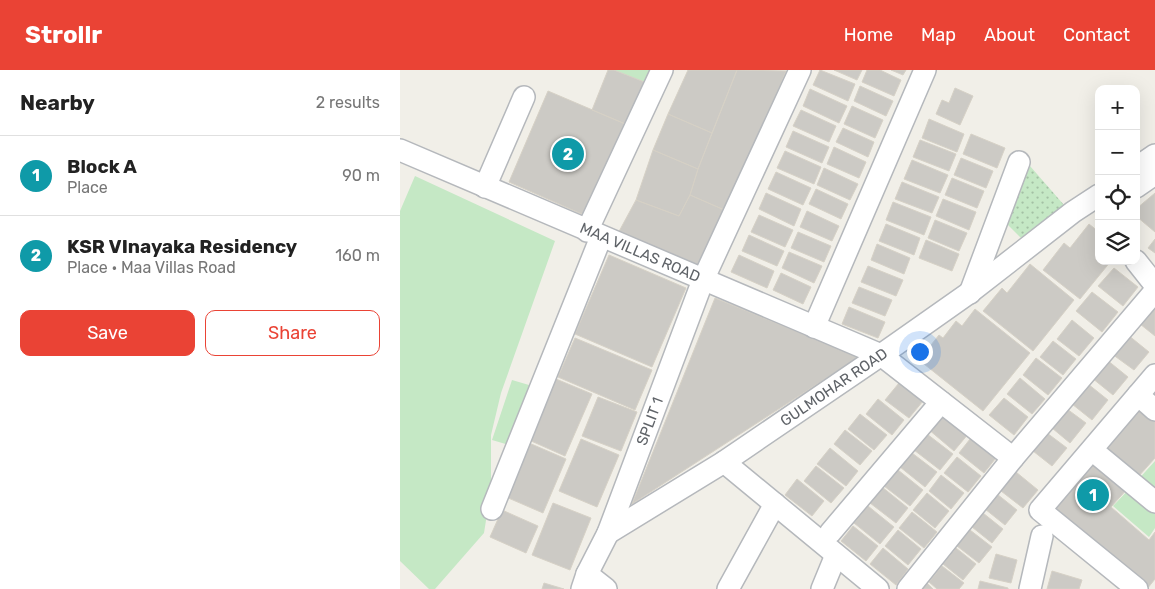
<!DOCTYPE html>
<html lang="en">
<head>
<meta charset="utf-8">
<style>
  :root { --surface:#fff; --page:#f6f6f6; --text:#222; --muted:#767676; --line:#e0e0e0; --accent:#ea4335 }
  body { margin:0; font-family:Rubik,sans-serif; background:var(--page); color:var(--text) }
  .controls { position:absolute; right:15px; top:15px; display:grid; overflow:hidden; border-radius:10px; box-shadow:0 5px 20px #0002 }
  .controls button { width:45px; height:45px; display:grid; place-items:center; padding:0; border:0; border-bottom:1px solid var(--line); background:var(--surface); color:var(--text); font:25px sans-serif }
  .you { position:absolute; left:519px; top:281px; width:18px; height:18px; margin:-12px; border:4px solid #fff; border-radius:50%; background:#1a73e8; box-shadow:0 0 0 8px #1a73e833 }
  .badge { display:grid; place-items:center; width:32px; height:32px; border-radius:50%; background:var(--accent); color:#fff; font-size:16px; font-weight:700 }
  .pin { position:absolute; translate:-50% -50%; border:2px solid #fff; box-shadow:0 1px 5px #0006 }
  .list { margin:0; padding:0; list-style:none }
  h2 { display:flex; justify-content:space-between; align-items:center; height:65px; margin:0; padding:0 20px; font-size:21px }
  h2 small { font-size:16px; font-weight:400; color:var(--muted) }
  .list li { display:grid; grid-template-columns:32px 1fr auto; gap:15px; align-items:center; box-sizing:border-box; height:80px; padding:0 20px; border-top:1px solid var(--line) }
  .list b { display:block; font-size:19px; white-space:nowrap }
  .list p { margin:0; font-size:16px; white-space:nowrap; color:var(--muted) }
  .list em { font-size:16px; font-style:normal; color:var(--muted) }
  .actions { display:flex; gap:10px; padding:15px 20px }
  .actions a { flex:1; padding:11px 0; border:1px solid var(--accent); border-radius:10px; text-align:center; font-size:18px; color:var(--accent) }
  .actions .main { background:var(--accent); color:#fff }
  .icon { flex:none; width:28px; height:28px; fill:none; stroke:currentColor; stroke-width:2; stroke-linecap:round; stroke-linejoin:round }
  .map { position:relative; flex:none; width:755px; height:519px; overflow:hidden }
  header { display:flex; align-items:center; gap:30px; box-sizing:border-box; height:70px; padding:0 25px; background:var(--accent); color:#fff }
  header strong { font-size:24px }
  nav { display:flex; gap:28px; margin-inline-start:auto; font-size:18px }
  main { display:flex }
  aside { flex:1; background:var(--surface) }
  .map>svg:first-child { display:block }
  .grass { fill:url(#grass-dots) }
  .park { fill:#c5e8c5 }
  .building { fill:#cccac5; stroke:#d6d1c6 }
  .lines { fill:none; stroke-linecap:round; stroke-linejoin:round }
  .minor-casing { stroke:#b5b8bc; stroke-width:24 }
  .minor { stroke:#fff; stroke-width:21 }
  .labels { text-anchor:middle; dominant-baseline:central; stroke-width:5; stroke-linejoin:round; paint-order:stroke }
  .street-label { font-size:15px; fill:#5f6368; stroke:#fff }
</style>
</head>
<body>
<header>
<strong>Strollr</strong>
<nav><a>Home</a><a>Map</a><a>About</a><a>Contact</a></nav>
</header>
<main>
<aside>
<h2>Nearby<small>2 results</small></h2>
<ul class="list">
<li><span class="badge" style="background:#0f9aa8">1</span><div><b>Block A</b><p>Place</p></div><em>90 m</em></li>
<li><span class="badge" style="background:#0f9aa8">2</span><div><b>KSR VInayaka Residency</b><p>Place · Maa Villas Road</p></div><em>160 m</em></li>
</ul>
<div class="actions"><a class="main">Save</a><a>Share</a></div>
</aside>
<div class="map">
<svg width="755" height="519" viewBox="0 0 755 519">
  <defs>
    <pattern id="grass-dots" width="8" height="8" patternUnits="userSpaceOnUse" patternTransform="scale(1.25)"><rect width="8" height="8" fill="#c5e8c5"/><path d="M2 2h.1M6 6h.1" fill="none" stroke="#a3c0a4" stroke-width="1.8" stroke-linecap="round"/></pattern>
  </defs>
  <rect width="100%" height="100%" fill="#f1efe8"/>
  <path class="grass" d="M 630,96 L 664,135 L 621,168 L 606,153 Z"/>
  <path class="park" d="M 214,0 L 252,0 L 247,13 Z
    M 15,106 L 155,171 L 101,323 L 91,365 L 91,419 L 84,463 L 35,519 L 29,519 L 0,491 L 0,141 Z
    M 112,310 L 129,315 L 109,375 L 92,370 Z
    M 755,391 L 755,428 L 736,412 Z
    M 732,416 L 755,435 L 755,458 L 749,467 L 713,436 Z"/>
  <path class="building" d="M 208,0 L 214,0 L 247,13 L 230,56 L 192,40 Z
    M 288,0 L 337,0 L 312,63 L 268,44 Z
    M 337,0 L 386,1 L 329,142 L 290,125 L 298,99 Z
    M 420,0 L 455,14 L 448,31 L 413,15 Z
    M 434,0 L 462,0 L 457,10 Z
    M 467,0 L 480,0 L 501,10 L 494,26 L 462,12 Z
    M 491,0 L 506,0 L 503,5 Z
    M 460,16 L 493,31 L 486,46 L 454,31 Z
    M 555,18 L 573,26 L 560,55 L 536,44 L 542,30 L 549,33 Z
    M 410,19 L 447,36 L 439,53 L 403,36 Z
    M 148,21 L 230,56 L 184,145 L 109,112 Z
    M 452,36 L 483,50 L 475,68 L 444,54 Z
    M 401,40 L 436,56 L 429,72 L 393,56 Z
    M 268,44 L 312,63 L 298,99 L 253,80 Z
    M 529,49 L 564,64 L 557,82 L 522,68 Z
    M 443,58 L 474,72 L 468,87 L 436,72 Z
    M 393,61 L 429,77 L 422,93 L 386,77 Z
    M 571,64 L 605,78 L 597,98 L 563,84 Z
    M 520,70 L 556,84 L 549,101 L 513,87 Z
    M 434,77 L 466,92 L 459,108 L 427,94 Z
    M 253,80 L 298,99 L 290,125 L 279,146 L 236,130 Z
    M 385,81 L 421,97 L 414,114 L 377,98 Z
    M 561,88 L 593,101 L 586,118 L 554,105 Z
    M 512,90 L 548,105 L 540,123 L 504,109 Z
    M 424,98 L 458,114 L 450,130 L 417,115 Z
    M 376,102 L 411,118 L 403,135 L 368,119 Z
    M 552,108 L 584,121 L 577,138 L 545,125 Z
    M 502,112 L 539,127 L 532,143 L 495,129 Z
    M 416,119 L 448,134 L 441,149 L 409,134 Z
    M 366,123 L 401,139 L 394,156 L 359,139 Z
    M 755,123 L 755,162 L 736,146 L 736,139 Z
    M 290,125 L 329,142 L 301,206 L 216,167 L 236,130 L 279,146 Z
    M 543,129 L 576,142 L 569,160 L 536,146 Z
    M 493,132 L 531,147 L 524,165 L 486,150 Z
    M 407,141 L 439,156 L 432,171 L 400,157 Z
    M 359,145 L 393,160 L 385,177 L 351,162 Z
    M 535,150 L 567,163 L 559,181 L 528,168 Z
    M 486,154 L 520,168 L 514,185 L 479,171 Z
    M 689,154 L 699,162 L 699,191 L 711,191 L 680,229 L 643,200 L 664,173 L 670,178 Z
    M 398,162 L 431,176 L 424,192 L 391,178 Z
    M 349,165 L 384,181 L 377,196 L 342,181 Z
    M 755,169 L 755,183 L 748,178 Z
    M 526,170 L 559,184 L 552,201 L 519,188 Z
    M 477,174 L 510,188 L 504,204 L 471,190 Z
    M 389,182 L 422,196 L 414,213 L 382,198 Z
    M 209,185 L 286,218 L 252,297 L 175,264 Z
    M 339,185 L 374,201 L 367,218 L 331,202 Z
    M 630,194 L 674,230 L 633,281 L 583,241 L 602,218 L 607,223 Z
    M 468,196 L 503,210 L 496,226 L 461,212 Z
    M 714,198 L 738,217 L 723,236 L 698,216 Z
    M 381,203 L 411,217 L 403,234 L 373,220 Z
    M 459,217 L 492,230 L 485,246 L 452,233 Z
    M 692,222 L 718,242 L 702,262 L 676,241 Z
    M 315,228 L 459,287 L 232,434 Z
    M 449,237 L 485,252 L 478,268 L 442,254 Z
    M 755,237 L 755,266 L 740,254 Z
    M 575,239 L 630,283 L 583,341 L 519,290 L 539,265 L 543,268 L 556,251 L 562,256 Z
    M 672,250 L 694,268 L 679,286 L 657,269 Z
    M 728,265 L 749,282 L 734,300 L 712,284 Z
    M 175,268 L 252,300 L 235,340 L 158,307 Z
    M 653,271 L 676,289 L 663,305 L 640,287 Z
    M 636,288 L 662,308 L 648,325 L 623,305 Z
    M 707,290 L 728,307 L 713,325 L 692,308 Z
    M 620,308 L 645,329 L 632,344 L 607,324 Z
    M 156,309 L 192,324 L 165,386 L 129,370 Z
    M 499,313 L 523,331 L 509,348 L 485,330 Z
    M 688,314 L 708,330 L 692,350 L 672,334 Z
    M 198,327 L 237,342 L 221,381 L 182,366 Z
    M 604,328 L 628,347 L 614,365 L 589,345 Z
    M 478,329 L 504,350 L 492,365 L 466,344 Z
    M 740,335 L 755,348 L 755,388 L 711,437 L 749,470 L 755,462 L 755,509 L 747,519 L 653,438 L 694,391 L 717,414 L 732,399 L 704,377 Z
    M 667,339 L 686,353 L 670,373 L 652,358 Z
    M 542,342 L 569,363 L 554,381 L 528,359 Z
    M 460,344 L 487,365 L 474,380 L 448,359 Z
    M 445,360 L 472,381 L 460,395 L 434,374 Z
    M 647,363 L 667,378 L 652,396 L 633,381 Z
    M 527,364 L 553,384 L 540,400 L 514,380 Z
    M 574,364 L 599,384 L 584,403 L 559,383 Z
    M 181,369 L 219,385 L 197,437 L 159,421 Z
    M 129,373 L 166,389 L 143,443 L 106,427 Z
    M 430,378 L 458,401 L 446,416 L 417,394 Z
    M 512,383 L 537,402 L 525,417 L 500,397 Z
    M 557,387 L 581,406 L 568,422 L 544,403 Z
    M 416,396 L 444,418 L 431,433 L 404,411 Z
    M 498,400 L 523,420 L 510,436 L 484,416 Z
    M 616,402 L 638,420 L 623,438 L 601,421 Z
    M 541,405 L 564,423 L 551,439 L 529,421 Z
    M 397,409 L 424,431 L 412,446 L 385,425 Z
    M 482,417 L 508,438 L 496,453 L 470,433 Z
    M 527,423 L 549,441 L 535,458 L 513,440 Z
    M 597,424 L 617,440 L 605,455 L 585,439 Z
    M 153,433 L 191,448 L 170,500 L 132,485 Z
    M 468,436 L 494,457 L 480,474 L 454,453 Z
    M 102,440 L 138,456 L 126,483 L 90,467 Z
    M 512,442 L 537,462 L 524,478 L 499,458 Z
    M 583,443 L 603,459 L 592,473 L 572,457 Z
    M 453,456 L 478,476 L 466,491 L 441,471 Z
    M 498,460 L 521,479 L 508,495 L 485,476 Z
    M 570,460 L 592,477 L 579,493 L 557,476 Z
    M 483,478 L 508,499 L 496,515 L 470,494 Z
    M 556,478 L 576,494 L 563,510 L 543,494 Z
    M 596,484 L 617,490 L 611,513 L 589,508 Z
    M 542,496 L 564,513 L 559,519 L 537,519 L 529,512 Z
    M 652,501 L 682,510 L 679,519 L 647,519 Z
    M 580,511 L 608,518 L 608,519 L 578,519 Z
    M 144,513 L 164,519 L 142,519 Z
    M 527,513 L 533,519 L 522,519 Z"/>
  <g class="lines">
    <g class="minor-casing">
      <g id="minor">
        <path id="s1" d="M 0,80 L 481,285 L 613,388"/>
        <path d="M 736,98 L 755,85"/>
        <path d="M 85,117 L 124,27"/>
        <path d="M 736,117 L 755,104"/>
        <path d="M 187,161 L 262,0"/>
        <path d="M 736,191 L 755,215"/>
        <path d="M 570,223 L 619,92"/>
        <path d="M 414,257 L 525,0"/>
        <path d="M 738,325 L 755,340"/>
        <path d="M 692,380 L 755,432"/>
        <path d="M 324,392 L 478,519"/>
        <path d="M 92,439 L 201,167"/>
        <path id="s2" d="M 208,463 L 324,392 L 481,285 L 569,223 L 673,142 L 699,125"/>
        <path d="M 430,463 L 541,332"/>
        <path d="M 187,504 L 206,519"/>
        <path id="s3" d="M 182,519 L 187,504 L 208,463 L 303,210 L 400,0"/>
        <path d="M 328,519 L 375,434"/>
        <path d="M 422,519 L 436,485"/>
        <path d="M 508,519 L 613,388 L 755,221"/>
        <path d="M 630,519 L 642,466"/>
        <path d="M 737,519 L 640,440 L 755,305"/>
      </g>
    </g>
    <use href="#minor" class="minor"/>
  </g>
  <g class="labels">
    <g class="street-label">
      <text stroke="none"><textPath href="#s1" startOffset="261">MAA VILLAS ROAD</textPath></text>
      <text stroke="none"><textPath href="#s2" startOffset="269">GULMOHAR ROAD</textPath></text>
      <text stroke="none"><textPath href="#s3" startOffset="181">SPLIT 1</textPath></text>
    </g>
  </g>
</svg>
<div class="controls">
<button>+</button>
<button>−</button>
<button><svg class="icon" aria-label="locate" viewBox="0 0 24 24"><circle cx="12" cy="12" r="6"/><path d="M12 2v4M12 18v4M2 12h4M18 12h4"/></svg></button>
<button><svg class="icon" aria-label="layers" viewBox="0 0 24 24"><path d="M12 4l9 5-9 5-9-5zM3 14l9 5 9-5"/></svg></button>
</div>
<div class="you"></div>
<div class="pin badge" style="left:693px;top:425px;background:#0f9aa8">1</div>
<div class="pin badge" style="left:168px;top:84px;background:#0f9aa8">2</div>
</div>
</main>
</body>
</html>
